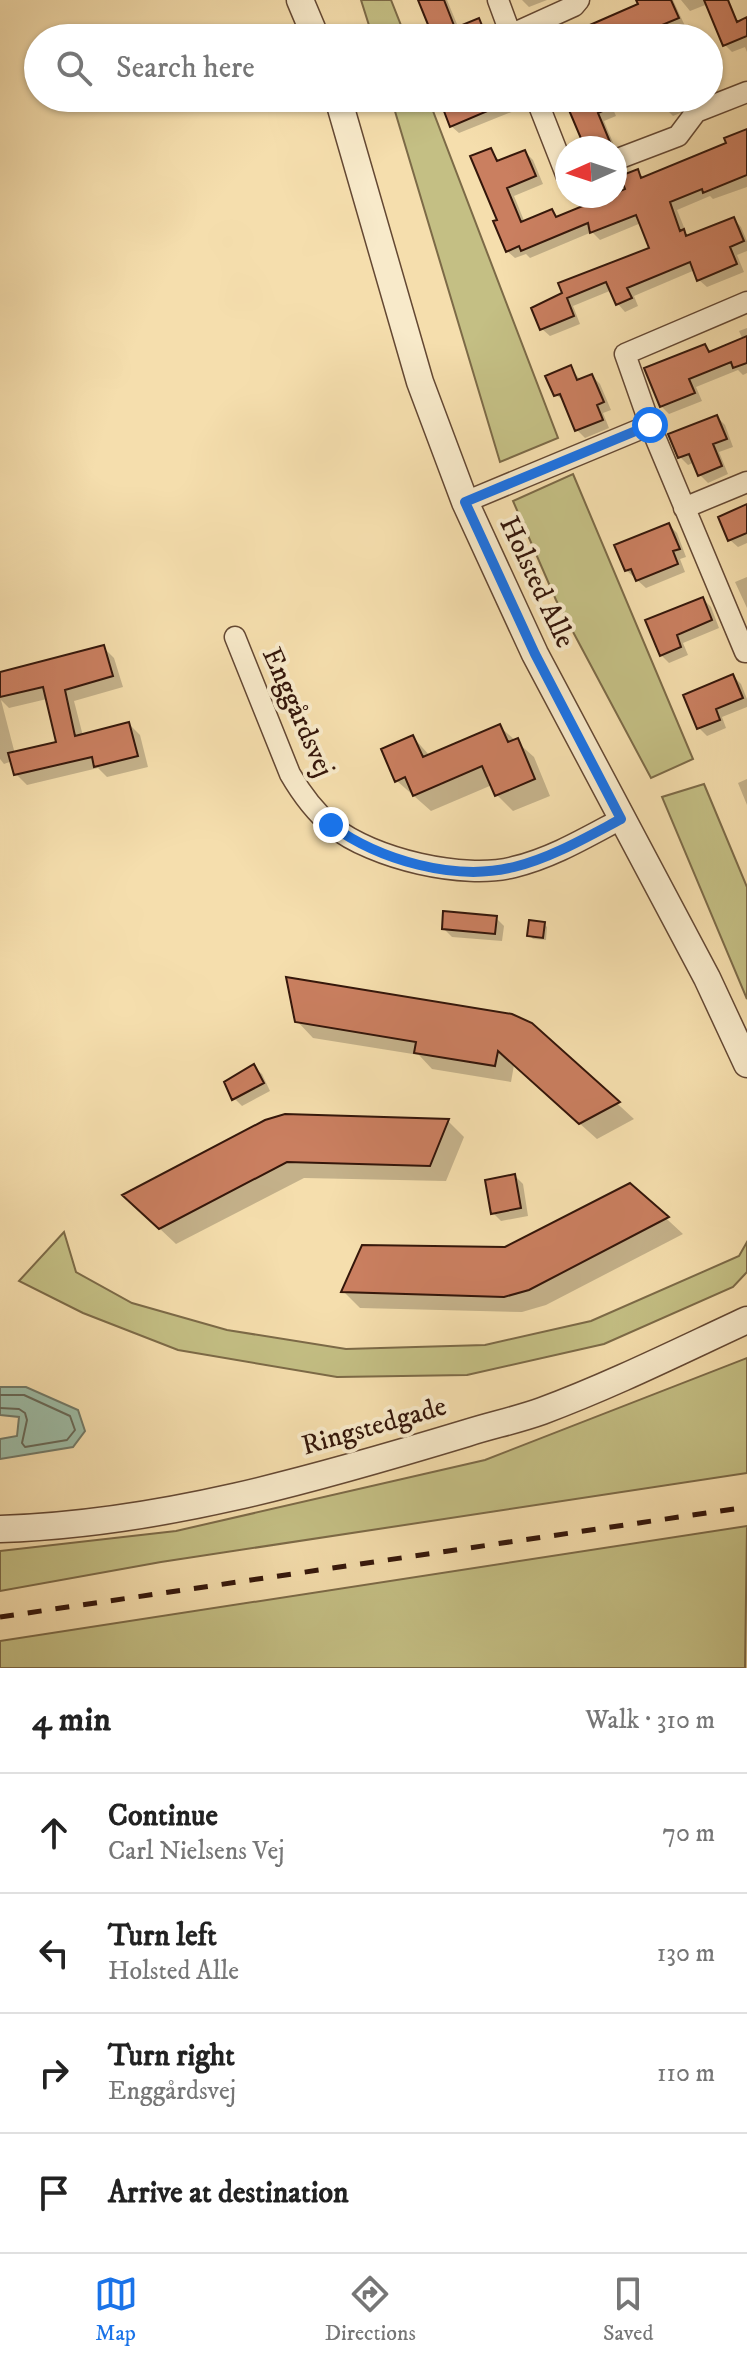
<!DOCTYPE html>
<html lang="en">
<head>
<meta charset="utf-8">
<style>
  :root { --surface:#fff; --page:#f2f2f2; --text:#222; --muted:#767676; --line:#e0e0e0; --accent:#1a73e8 }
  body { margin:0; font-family:"IM FELL DW Pica",serif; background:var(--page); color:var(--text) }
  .compass { position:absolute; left:555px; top:136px; width:72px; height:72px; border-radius:50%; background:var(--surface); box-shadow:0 2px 6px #0004; rotate:267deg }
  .stop { position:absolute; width:24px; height:24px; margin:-18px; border:6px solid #1a73e8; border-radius:50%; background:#fff }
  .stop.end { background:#1a73e8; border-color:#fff; box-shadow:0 2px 8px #0008 }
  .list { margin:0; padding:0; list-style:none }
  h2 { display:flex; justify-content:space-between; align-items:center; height:104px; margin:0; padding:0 32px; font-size:34px }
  h2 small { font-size:26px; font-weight:400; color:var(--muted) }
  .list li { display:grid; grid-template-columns:52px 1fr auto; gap:24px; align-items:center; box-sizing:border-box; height:120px; padding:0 32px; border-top:2px solid var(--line) }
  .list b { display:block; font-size:30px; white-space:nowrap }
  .list p { margin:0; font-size:26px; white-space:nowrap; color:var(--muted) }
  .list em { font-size:26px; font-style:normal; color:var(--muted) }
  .icon { flex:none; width:44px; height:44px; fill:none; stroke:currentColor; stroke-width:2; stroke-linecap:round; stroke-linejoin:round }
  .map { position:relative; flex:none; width:747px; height:1668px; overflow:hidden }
  .search { position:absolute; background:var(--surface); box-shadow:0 2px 6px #0004; left:24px; right:24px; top:24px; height:88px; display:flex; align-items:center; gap:20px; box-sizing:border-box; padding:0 28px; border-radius:44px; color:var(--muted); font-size:30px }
  .sheet { height:584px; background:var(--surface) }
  nav { display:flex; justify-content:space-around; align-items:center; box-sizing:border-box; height:112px; border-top:2px solid var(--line); background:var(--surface); font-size:22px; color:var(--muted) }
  nav a { display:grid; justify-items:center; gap:4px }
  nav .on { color:var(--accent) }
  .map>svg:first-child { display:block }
  .green { fill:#c4bf84; stroke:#7c6a47; stroke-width:2 }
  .water { fill:#9dbca6; stroke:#737a68; stroke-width:2 }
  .shadow { fill:#0003; fill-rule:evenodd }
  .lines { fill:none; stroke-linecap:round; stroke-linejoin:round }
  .shore { stroke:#686958; stroke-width:2 }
  .building { fill:#ca7f60; stroke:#34160a; stroke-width:2 }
  .minor-casing { stroke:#644833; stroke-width:23 }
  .tertiary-casing { stroke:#644833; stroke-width:29 }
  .minor { stroke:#f8eaca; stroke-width:20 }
  .tertiary { stroke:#f8eaca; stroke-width:26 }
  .rail { stroke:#34160a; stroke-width:5; stroke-dasharray:14 14; stroke-linecap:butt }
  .route { stroke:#1a73e8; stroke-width:10 }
  .labels { text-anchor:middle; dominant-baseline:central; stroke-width:8; stroke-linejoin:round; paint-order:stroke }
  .street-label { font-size:28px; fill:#34160a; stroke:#f8eaca }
</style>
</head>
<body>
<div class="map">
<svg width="747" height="1668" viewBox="0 0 747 1668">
  <rect width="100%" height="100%" fill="#f5dead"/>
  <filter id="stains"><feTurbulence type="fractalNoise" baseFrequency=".0025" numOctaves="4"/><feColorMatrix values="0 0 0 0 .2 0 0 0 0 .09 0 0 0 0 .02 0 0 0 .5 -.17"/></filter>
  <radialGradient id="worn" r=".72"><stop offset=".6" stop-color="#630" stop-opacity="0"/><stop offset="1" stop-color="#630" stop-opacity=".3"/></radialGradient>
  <path class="green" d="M 361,0 L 391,0 L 406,38 L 373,38 Z
    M 391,98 L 428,98 L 558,438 L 500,462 Z
    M 573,474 L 693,759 L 651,778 L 556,600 L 513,501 Z
    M 704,784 L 747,887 L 747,999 L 662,797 Z
    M 64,1232 L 76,1272 L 132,1303 L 227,1330 L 346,1349 L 485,1345 L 591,1321 L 739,1256 L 747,1242 L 747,1272 L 733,1287 L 604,1344 L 467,1375 L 337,1377 L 178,1350 L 83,1313 L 19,1281 Z
    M 747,1358 L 747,1473 L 161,1562 L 0,1591 L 0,1551 L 176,1531 L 485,1460 Z
    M 747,1526 L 745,1668 L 0,1668 L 0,1641 Z"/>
  <path class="water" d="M 0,1387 L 26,1387 L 78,1410 L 85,1431 L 73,1447 L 0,1459 L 0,1439 L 17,1436 L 19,1417 L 0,1415 Z"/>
  <path class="shadow" d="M 419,0 L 447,0 L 459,29 L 479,21 L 487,29 L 491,38 L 435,38 Z
    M 522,0 L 547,0 L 529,7 Z
    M 639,0 L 673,0 L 685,26 L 659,38 L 564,38 L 641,5 Z
    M 681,0 L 718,0 L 690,11 Z
    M 747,19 L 747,52 L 745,47 L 732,52 L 724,44 L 718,28 Z
    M 441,98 L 508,98 L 514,111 L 459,133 L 451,126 Z
    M 584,98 L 606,98 L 610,102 L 616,116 L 604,121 L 616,150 L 615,148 L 588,148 Z
    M 661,98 L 688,98 L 692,108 L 673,116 L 665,108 Z
    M 747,131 L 747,187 L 713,199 L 710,196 L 677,210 L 688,237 L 734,219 L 741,227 L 747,241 L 747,251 L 737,255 L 744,272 L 707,287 L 699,280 L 695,270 L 634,296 L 638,306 L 625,312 L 618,304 L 612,290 L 573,306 L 580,324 L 550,336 L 542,329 L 534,309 L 652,249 L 641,223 L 600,240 L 592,232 L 530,258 L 526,254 L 515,258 L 507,251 L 499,221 L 491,150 L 500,162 L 525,152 L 533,160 L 543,184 L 514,196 L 525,223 L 552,211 L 559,218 L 615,196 L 628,190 L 637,171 L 645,179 L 729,144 Z
    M 747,328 L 747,373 L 743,375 L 738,370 L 696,387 L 702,401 L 669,414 L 661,406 L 705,346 L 712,353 L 743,340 L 739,331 Z
    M 571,368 L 581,381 L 592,376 L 600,384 L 611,410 L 603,413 L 609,428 L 585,438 L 577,430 L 566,402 L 556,395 Z
    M 717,417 L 725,425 L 733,447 L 719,452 L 728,474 L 708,483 L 700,475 L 695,462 L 688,465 L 680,457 Z
    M 747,507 L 747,543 L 738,547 L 730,540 Z
    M 669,525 L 677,533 L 686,557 L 680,559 L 685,572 L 646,588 L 626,570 Z
    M 747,577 L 747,608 L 735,582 Z
    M 703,599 L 711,607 L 719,628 L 683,643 L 688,655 L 669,663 L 661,655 Z
    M 103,647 L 114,658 L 123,687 L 74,701 L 83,736 L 129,724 L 140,735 L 148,767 L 107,777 L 98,768 L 27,785 L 16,774 L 12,761 L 4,764 L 0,759 L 0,674 ZM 47,699 L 58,743 L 15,754 L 1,700 L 9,708 Z
    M 733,676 L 741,684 L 747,699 L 747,707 L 722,717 L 726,728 L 707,736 L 699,728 Z
    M 500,727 L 534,757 L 550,796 L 513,811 L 497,795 L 492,785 L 431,811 L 397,781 L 413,737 L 430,756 Z
    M 747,779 L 747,805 L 738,783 Z
    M 496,918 L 504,926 L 502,941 L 452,937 L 444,929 Z
    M 544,924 L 547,927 L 546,940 L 533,939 L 529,935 Z
    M 297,1021 L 531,1024 L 634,1119 L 597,1139 L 514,1065 L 511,1082 L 432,1069 L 419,1055 L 313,1038 Z
    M 254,1067 L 262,1074 L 270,1091 L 242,1106 L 234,1098 Z
    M 285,1116 L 448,1121 L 464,1137 L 446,1181 L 304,1178 L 176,1244 L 141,1211 Z
    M 515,1176 L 523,1184 L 528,1216 L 501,1221 L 493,1213 Z
    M 630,1185 L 683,1234 L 546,1305 L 522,1312 L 360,1308 L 344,1292 L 506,1249 Z"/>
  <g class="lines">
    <path class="shore" d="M 0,1395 L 24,1395 L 70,1416 L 75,1430 L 67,1440 L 25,1447 L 22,1443 L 27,1420 L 25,1413 L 19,1409 L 0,1408"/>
  </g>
  <path class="building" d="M 418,0 L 444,0 L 455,28 L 479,18 L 487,38 L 403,38 L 429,27 Z
    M 636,0 L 671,0 L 679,18 L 631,38 L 560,38 L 638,4 Z
    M 704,0 L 728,0 L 737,22 L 747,17 L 747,36 L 723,46 Z
    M 439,98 L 518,98 L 450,127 Z
    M 579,98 L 632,98 L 598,113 L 610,142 L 596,148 L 585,148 L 566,103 Z
    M 747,129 L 747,175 L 703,193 L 702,189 L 670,202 L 680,231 L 684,229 L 686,236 L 734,217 L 744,241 L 730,247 L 737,264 L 697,281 L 690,262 L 627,288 L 632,298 L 616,305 L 606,282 L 567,298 L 574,316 L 540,330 L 531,308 L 562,293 L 558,283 L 649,248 L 636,215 L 590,233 L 588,223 L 521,251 L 519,246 L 506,252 L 493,221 L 497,220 L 470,156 L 491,148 L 497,161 L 525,150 L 536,176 L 507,188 L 521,222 L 552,209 L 556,217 L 607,196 L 615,196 L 615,193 L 625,189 L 620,176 L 638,169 L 641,178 L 726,143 L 724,138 Z
    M 747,336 L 747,363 L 733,368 L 731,362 L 689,379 L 695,393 L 660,407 L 644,368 L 705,344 L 709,352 Z
    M 571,365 L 577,380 L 592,374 L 604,402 L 597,405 L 603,420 L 575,431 L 560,394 L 554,396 L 545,376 Z
    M 717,415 L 727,439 L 713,444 L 722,466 L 698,476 L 689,454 L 678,458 L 668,434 Z
    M 747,504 L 747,533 L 728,541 L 718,517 Z
    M 669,523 L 680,549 L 673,551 L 678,564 L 636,581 L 631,569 L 625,571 L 614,545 Z
    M 703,597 L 712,620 L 677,635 L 681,647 L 660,656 L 645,620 Z
    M 104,645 L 113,676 L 65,690 L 75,736 L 129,722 L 138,756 L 94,767 L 92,757 L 14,775 L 8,753 L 56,742 L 43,687 L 0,697 L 0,672 Z
    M 733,674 L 743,698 L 716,709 L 720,720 L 697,729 L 683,695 Z
    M 500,724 L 508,742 L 518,738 L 535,779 L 495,796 L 482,766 L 413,796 L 405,777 L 395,782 L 381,749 L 413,735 L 423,757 Z
    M 443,911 L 497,916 L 495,934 L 442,929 Z
    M 529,920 L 545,922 L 543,938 L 527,936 Z
    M 286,977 L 512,1014 L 532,1023 L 620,1102 L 579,1124 L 498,1051 L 495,1066 L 414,1053 L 416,1042 L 295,1022 Z
    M 254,1064 L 264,1083 L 232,1100 L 224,1082 Z
    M 285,1114 L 449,1119 L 430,1166 L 287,1162 L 159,1229 L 122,1195 L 265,1120 Z
    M 515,1174 L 521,1208 L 491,1214 L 485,1180 Z
    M 630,1183 L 669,1217 L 529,1290 L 504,1297 L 341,1292 L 362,1245 L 505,1247 Z"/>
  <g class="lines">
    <g class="minor-casing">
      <path id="minor" d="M 498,0 L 512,38
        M 510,35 L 574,6 L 579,0
        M 536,98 L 567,177
        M 615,160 L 678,136 L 696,112 L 747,92
        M 747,302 L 625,354 L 650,425 L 745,652 L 747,652
        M 465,502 L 650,425
        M 684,508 L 747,482
        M 235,637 L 290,774 C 301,793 315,812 332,826 C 373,859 464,880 514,867 C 552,858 587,837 621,819"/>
    </g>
    <g class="tertiary-casing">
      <path id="tertiary" d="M 300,0 L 316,38
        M 338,98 L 420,382 L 465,502 L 535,654 L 707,978 L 747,1064
        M 0,1529 C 160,1524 315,1479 467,1433 C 492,1425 517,1420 542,1411 C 612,1385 680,1351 747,1320"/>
    </g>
    <use href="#minor" class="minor"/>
    <use href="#tertiary" class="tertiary"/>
    <path class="rail" d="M 0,1617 L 747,1507"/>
  </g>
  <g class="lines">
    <path class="route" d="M 331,825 C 379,860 455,882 514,867 C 551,858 587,837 621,819 L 535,654 L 465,502 L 650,425"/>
  </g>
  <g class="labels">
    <g class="street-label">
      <text transform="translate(537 582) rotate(65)">Holsted Alle</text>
      <text transform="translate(298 712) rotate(66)">Enggårdsvej</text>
      <text transform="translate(374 1426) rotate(-16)">Ringstedgade</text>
    </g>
  </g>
  <rect width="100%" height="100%" filter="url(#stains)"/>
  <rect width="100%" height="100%" fill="url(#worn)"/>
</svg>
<svg class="compass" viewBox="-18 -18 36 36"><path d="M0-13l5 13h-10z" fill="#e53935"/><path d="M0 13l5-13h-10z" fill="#767676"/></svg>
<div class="stop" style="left:650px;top:425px"></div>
<div class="stop end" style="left:331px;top:825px"></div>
<div class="search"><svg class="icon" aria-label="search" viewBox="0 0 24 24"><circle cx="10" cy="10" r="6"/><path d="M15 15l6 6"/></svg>Search here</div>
</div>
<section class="sheet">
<h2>4 min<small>Walk · 310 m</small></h2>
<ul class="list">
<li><svg class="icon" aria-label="ahead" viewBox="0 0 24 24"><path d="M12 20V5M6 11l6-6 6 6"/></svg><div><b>Continue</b><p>Carl Nielsens Vej</p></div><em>70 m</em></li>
<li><svg class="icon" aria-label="left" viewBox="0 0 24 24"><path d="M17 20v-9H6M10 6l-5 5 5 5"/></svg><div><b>Turn left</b><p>Holsted Alle</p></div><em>130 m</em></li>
<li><svg class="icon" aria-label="right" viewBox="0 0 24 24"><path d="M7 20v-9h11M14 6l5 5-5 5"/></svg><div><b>Turn right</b><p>Enggårdsvej</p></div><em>110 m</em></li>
<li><svg class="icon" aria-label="arrive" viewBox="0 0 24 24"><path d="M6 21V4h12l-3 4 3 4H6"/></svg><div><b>Arrive at destination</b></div></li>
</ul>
</section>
<nav>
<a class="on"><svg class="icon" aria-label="map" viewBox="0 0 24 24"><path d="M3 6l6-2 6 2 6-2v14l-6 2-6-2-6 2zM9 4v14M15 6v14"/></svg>Map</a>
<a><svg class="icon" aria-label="directions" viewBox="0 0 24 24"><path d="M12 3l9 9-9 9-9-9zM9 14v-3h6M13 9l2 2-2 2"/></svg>Directions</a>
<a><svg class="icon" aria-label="saved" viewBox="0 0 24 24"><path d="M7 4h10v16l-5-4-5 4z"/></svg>Saved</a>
</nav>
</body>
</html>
